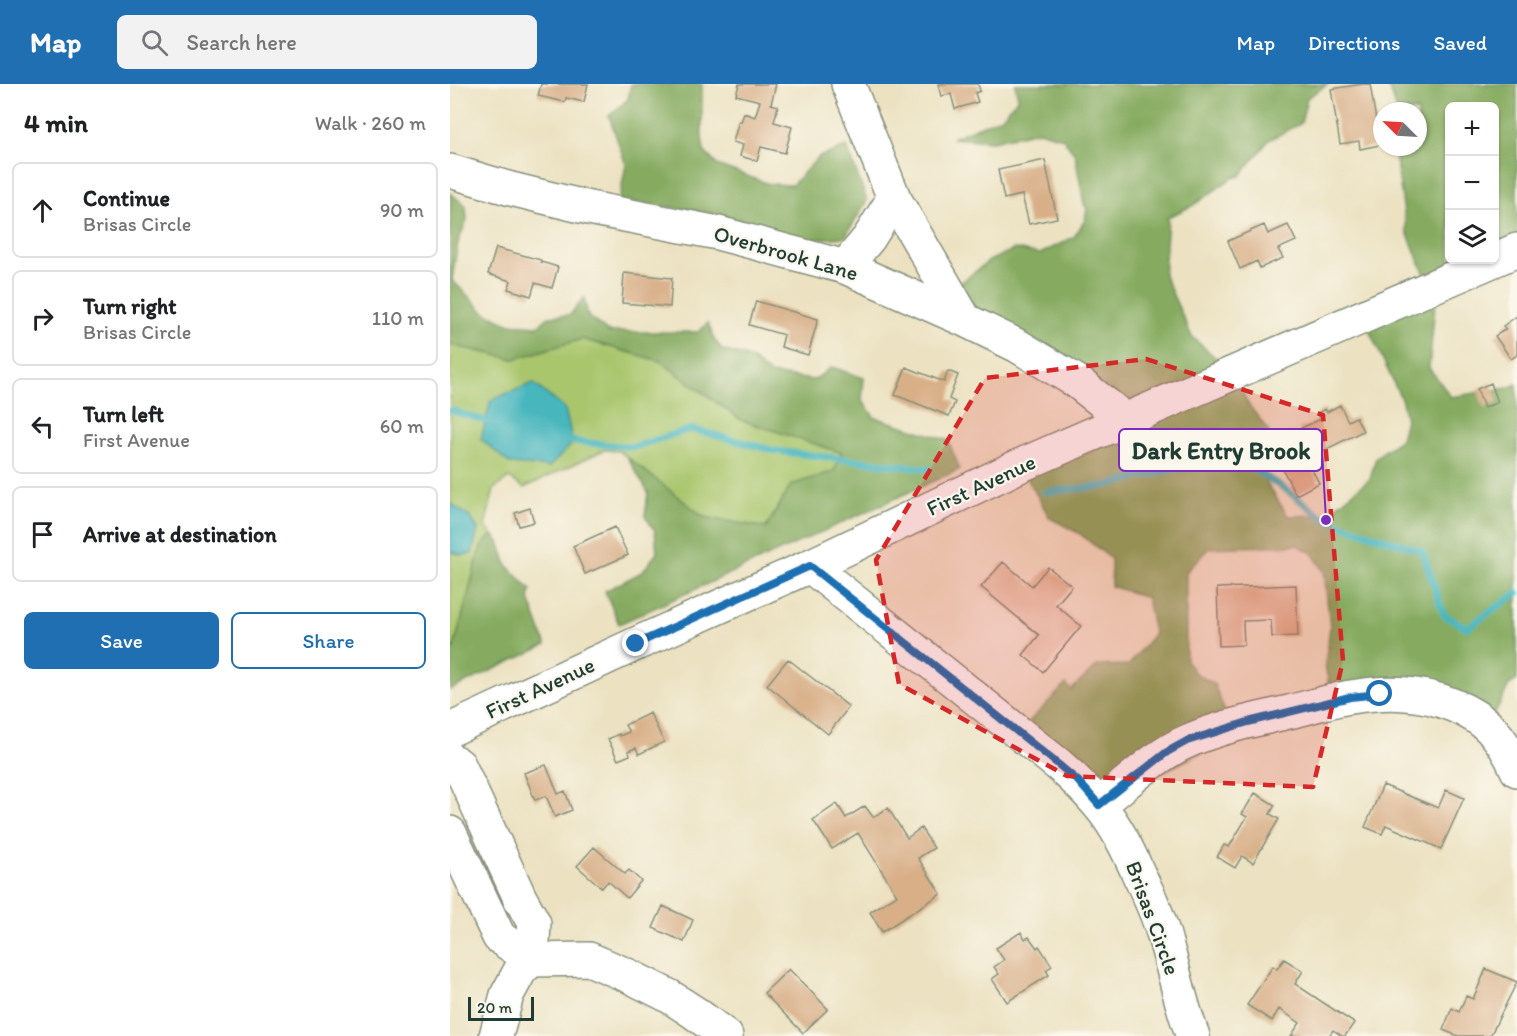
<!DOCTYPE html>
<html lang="en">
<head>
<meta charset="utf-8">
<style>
  :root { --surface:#fff; --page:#f2f2f2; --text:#202124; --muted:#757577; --line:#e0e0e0; --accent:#1f6fb2 }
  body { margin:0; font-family:Itim,sans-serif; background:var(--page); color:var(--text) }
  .controls { position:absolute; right:18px; top:18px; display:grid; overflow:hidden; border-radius:9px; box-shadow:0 2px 4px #0004 }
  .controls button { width:54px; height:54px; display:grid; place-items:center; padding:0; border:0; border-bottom:2px solid var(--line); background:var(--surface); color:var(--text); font:30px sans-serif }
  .compass { position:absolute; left:923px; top:18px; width:54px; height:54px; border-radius:50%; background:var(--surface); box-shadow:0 2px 4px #0004; rotate:294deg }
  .scale { position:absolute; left:18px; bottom:15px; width:66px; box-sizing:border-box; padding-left:6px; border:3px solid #1f3d34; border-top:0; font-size:16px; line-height:21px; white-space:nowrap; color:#1f3d34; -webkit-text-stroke:4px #fbf7ec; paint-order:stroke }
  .stop { position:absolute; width:18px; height:18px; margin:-14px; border:4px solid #1f6fb2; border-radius:50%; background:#fff }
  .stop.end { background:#1f6fb2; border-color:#fff; box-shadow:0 2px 6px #0008 }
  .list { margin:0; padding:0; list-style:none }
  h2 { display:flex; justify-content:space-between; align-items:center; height:78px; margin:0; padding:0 24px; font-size:26px }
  h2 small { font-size:20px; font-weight:400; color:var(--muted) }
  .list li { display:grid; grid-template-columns:39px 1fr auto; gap:18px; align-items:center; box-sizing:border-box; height:96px; margin:0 12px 12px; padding:0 12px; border:2px solid var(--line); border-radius:9px }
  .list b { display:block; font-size:22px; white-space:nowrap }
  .list p { margin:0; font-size:20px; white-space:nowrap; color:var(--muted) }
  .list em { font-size:20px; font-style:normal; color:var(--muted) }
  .actions { display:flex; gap:12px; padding:18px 24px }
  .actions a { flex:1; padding:14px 0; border:2px solid var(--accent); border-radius:9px; text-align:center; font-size:21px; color:var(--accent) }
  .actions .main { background:var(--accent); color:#fff }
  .icon { flex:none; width:33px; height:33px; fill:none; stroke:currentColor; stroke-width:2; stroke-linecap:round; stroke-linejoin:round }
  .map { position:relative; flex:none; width:1067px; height:952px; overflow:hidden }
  header { display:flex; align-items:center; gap:36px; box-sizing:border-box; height:84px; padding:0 30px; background:var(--accent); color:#fff }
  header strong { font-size:28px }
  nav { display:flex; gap:33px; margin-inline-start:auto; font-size:21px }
  .search { width:420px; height:54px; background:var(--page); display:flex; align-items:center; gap:15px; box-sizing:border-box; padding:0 21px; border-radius:9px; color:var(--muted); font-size:22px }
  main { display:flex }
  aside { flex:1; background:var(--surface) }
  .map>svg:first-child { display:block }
  .green { fill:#a9c66d; stroke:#648250; stroke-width:1.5 }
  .forest { fill:#86ab60; stroke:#52744a; stroke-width:1.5 }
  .water { fill:#47b6bd; stroke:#337a78; stroke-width:1.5 }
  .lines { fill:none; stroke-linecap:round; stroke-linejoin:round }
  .stream { stroke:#47b6bd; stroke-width:7 }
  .building { fill:#d8af87 }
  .minor-casing { stroke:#86907b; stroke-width:36 }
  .major-casing { stroke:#86907b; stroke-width:36 }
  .minor { stroke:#fff; stroke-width:33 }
  .major { stroke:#fff; stroke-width:33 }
  .route { stroke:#1f6fb2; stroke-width:8 }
  .marked { fill:#d62828; fill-opacity:0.2; stroke:#d62828; stroke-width:4.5; stroke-dasharray:12 8; stroke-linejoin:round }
  .labels { text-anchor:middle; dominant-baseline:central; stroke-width:4.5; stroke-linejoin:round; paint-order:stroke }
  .street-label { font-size:22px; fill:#1f3d34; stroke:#fbf7ec }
  .leader { fill:none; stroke:#7b2cbf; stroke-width:2 }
  .callout-dot { fill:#7b2cbf; stroke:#fbf7ec; stroke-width:2 }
  .callout { fill:#fbf7ec; stroke:#7b2cbf; stroke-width:2 }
  .callout-label { font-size:24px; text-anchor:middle; font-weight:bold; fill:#1f3d34 }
</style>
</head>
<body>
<header>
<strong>Map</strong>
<div class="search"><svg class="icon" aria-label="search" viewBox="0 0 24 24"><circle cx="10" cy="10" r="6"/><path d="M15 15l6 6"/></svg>Search here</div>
<nav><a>Map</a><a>Directions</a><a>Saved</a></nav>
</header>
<main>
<aside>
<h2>4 min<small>Walk · 260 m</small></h2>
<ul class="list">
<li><svg class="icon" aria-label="ahead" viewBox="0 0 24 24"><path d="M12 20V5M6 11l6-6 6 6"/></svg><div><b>Continue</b><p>Brisas Circle</p></div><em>90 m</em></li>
<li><svg class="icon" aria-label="right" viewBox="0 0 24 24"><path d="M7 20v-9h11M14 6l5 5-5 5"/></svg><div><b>Turn right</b><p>Brisas Circle</p></div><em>110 m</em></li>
<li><svg class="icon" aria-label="left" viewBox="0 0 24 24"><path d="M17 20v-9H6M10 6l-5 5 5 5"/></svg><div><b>Turn left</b><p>First Avenue</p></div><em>60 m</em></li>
<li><svg class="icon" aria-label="arrive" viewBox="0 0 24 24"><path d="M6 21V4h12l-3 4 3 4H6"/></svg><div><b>Arrive at destination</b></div></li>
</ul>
<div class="actions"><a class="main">Save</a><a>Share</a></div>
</aside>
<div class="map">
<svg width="1067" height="952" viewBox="0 0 1067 952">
  <rect width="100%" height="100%" fill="#fbf7ec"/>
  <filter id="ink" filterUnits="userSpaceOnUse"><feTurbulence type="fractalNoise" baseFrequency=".0167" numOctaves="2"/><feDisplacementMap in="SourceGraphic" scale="12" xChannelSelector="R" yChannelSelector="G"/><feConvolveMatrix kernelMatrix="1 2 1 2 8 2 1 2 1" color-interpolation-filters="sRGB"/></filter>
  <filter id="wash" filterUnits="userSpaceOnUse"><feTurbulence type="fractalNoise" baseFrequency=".008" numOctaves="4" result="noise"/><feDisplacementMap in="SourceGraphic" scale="24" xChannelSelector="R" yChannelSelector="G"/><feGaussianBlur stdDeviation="1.35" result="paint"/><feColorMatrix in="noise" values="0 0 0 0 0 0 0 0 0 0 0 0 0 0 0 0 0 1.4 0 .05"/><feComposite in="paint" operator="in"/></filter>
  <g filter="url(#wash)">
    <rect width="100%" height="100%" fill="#ece2c2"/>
    <path class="green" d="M 132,255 L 210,277 L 291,336 L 393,368 L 384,387 L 341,401 L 316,444 L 254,433 L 169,367 L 154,366 L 74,404 L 59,394 L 44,405 L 35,442 L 42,450 L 30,465 L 4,564 L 0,563 L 0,467 L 10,471 L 21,434 L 0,419 L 0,261 L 64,275 Z"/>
    <path class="forest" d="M 181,0 L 252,0 L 252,53 L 254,67 L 267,81 L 319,100 L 342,101 L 369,73 L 397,63 L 417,117 L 395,153 L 353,156 L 268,130 L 169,116 L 176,81 L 159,32 L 178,15 Z
      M 565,0 L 878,0 L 857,14 L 851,39 L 819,56 L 790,92 L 782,94 L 742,122 L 718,133 L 714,191 L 742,253 L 767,275 L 784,293 L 786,294 L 798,320 L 818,346 L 833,388 L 816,385 L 812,392 L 838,432 L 875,431 L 920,395 L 926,373 L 951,355 L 956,336 L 952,317 L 915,237 L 978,198 L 957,148 L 945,69 L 947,63 L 968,63 L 968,27 L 947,27 L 940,5 L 933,0 L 1067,0 L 1067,165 L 1045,174 L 1044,22 L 1000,22 L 1000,176 L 1042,176 L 987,200 L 979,284 L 1001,313 L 1057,304 L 1067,300 L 1067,596 L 1059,601 L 1036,647 L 995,627 L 883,623 L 875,580 L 880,543 L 874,487 L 862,469 L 847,461 L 759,464 L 736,488 L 736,576 L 745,589 L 764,600 L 784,650 L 782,654 L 656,716 L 570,647 L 616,600 L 621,606 L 647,582 L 679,581 L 704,549 L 697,514 L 661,502 L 661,475 L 630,450 L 600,434 L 577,394 L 668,345 L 559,260 L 504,204 L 539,177 L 565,165 L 590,170 L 624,153 L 635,136 L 637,125 L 634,120 L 625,70 L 613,54 L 588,47 L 542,57 L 502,54 L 552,33 L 568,14 Z
      M 0,109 L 16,122 L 17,136 L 8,158 L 2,196 L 34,228 L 60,240 L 88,242 L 100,232 L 120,231 L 134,214 L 138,232 L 158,248 L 248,248 L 258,239 L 264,255 L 272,266 L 300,274 L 320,290 L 364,296 L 382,283 L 414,294 L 412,316 L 424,333 L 498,356 L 510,385 L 169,540 L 155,507 L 192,488 L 207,469 L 205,447 L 195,432 L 198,408 L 177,373 L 254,433 L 316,444 L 341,401 L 384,387 L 392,369 L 291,336 L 210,277 L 132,255 L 64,275 L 0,261 Z
      M 42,450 L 49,458 L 57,481 L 81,506 L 79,515 L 96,561 L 0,606 L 0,563 L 4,564 L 30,465 Z"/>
    <path class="water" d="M 83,299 L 115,325 L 123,359 L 99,383 L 60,380 L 31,355 L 41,316 Z
      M 0,419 L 21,434 L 28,445 L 22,470 L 10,471 L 0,467 Z"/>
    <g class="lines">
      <path class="stream" d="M 0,326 L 42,339
        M 117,357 L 184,363 L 241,345 L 326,367 L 479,385
        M 595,408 L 654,402 L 727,384 L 795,380 L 835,405 L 876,436 L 972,467 L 994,531 L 1017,544 L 1067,509"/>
    </g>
    <g id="blocks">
      <path class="building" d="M 91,0 L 138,0 L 134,18 L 116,14 L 115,18 L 88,12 Z
        M 289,0 L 326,0 L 321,20 L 328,22 L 324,38 L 342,43 L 335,69 L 311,63 L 307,77 L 290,72 L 293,61 L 283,58 L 289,37 L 291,38 L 294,29 L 305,33 L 310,17 L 286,11 Z
        M 488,0 L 528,0 L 530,7 L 525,9 L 528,18 L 505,25 L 501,10 L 491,12 Z
        M 913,0 L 920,0 L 930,61 L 910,65 L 909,57 L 890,60 L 881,5 Z
        M 595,76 L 607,134 L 579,140 L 572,111 L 554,115 L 548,86 Z
        M 814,141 L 818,150 L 838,141 L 846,157 L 828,165 L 833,174 L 810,184 L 807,177 L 790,185 L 778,157 Z
        M 46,164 L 91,176 L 91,178 L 108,183 L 102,204 L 85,199 L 81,212 L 58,205 L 61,197 L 38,190 Z
        M 174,189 L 222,194 L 220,223 L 172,219 Z
        M 306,217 L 368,235 L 358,271 L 331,263 L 334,251 L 299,241 Z
        M 1067,232 L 1067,271 L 1061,275 L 1045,252 L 1056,245 L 1053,242 Z
        M 456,283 L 494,298 L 498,287 L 508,291 L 499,315 L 505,318 L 499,332 L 445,311 Z
        M 1041,299 L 1048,318 L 1034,324 L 1027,305 Z
        M 890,321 L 898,337 L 906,333 L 913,347 L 863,372 L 849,345 L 871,335 L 867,329 L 875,325 L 877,328 Z
        M 856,374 L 869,399 L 846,411 L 833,386 Z
        M 80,424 L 84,438 L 69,442 L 65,429 Z
        M 165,443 L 178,471 L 135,490 L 123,462 Z
        M 553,478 L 582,502 L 598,483 L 622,502 L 606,521 L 631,542 L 593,588 L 573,571 L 589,551 L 531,503 Z
        M 846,501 L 848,552 L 822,553 L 821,536 L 793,537 L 794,561 L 769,562 L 767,504 Z
        M 338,575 L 399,623 L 378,650 L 317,601 Z
        M 200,629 L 214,658 L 189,670 L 186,664 L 178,667 L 180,671 L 168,676 L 158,655 L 169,650 L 170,652 L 179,648 L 175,641 Z
        M 96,681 L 108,710 L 115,707 L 122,726 L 105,733 L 96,712 L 85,716 L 74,689 Z
        M 933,701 L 988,724 L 996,706 L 1014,714 L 991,765 L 936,741 L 932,750 L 915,743 Z
        M 805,709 L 825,721 L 820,730 L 829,735 L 803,779 L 792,772 L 785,784 L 767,773 L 774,761 L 779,763 L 797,733 L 792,730 Z
        M 387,720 L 396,734 L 415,722 L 423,733 L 438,724 L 457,754 L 471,744 L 484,764 L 468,774 L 491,810 L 432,848 L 420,828 L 447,811 L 408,749 L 382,765 L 363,736 Z
        M 144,763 L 175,790 L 179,786 L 191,797 L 177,814 L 158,797 L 152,804 L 127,782 Z
        M 213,822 L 243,836 L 234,858 L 203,844 Z
        M 571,848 L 575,855 L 579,853 L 587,864 L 589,862 L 602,882 L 596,886 L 599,891 L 557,918 L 542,895 L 549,890 L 544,883 L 554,876 L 546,864 Z
        M 834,875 L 853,887 L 845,900 L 904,939 L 895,952 L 892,952 L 883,946 L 879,952 L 841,952 L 850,939 L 829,925 L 822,937 L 797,921 L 823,882 L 827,885 Z
        M 339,885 L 378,925 L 353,949 L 314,909 Z
        M 1036,885 L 1067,898 L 1040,952 L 1008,952 L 993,946 L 1002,924 L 1009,928 L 1016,912 L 1023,915 Z"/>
    </g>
  </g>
  <g filter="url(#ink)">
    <use href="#blocks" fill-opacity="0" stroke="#86907b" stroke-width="1.5"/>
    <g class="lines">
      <g class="minor-casing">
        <path id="minor" d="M 398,0 L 444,114 L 515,236
          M 0,87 L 61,105 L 139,124 L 268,149 L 395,183 L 515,236 L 568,262 L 626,297 L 676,336
          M 395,183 L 419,154 L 444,114
          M 360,482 L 609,681 C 623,693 636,706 648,720 C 666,741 678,766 689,791 C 700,813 710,836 716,859 C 725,890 731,922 743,952
          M 0,675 L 9,681 L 70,814 L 84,839 L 82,876
          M 649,721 C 676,700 707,670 738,657 C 770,643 805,636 839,628 C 860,623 881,616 901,613 C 919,610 938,608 956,610 C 986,612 1022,625 1043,647 C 1053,658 1061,672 1067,686
          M 0,749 L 49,853 L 82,876 L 139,875 L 179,892 L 219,912 L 245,929 L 276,952
          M 46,952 L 57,911 L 71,885 L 82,876"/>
      </g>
      <g class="major-casing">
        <path id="major" d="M 0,646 L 186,560 L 360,482 L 569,382 L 1067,166"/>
      </g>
      <use href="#minor" class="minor"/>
      <use href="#major" class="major"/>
    </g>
  </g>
  <g class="lines" filter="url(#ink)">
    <path class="route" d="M 186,560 L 360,482 L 609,681 L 628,697 L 649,721 L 717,668 L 737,657 L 798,638 L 900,613 L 930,610"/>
  </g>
  <path class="marked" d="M 696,275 L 873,331 L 893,577 L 863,703 L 617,692 L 449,600 L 426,476 L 535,294 Z"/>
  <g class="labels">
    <g class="street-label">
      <text transform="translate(336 169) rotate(16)">Overbrook Lane</text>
      <text transform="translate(531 401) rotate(-25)">First Avenue</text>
      <text transform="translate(90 604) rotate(-25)">First Avenue</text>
      <text transform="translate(703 834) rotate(70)">Brisas Circle</text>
    </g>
  </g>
  <path class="leader" d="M876 436L872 366"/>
  <circle class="callout-dot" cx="876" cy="436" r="6"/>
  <rect class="callout" x="669" y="345" width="203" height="42" rx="6"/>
  <g class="callout-label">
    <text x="771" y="375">Dark Entry Brook</text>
  </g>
</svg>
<div class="controls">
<button>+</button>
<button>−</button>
<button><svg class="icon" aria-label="layers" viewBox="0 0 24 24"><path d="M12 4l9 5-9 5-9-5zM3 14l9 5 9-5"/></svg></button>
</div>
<svg class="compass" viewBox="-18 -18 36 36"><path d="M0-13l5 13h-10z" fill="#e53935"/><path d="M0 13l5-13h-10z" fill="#757577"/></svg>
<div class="scale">20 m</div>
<div class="stop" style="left:930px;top:610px"></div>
<div class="stop end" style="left:186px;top:560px"></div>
</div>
</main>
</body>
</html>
